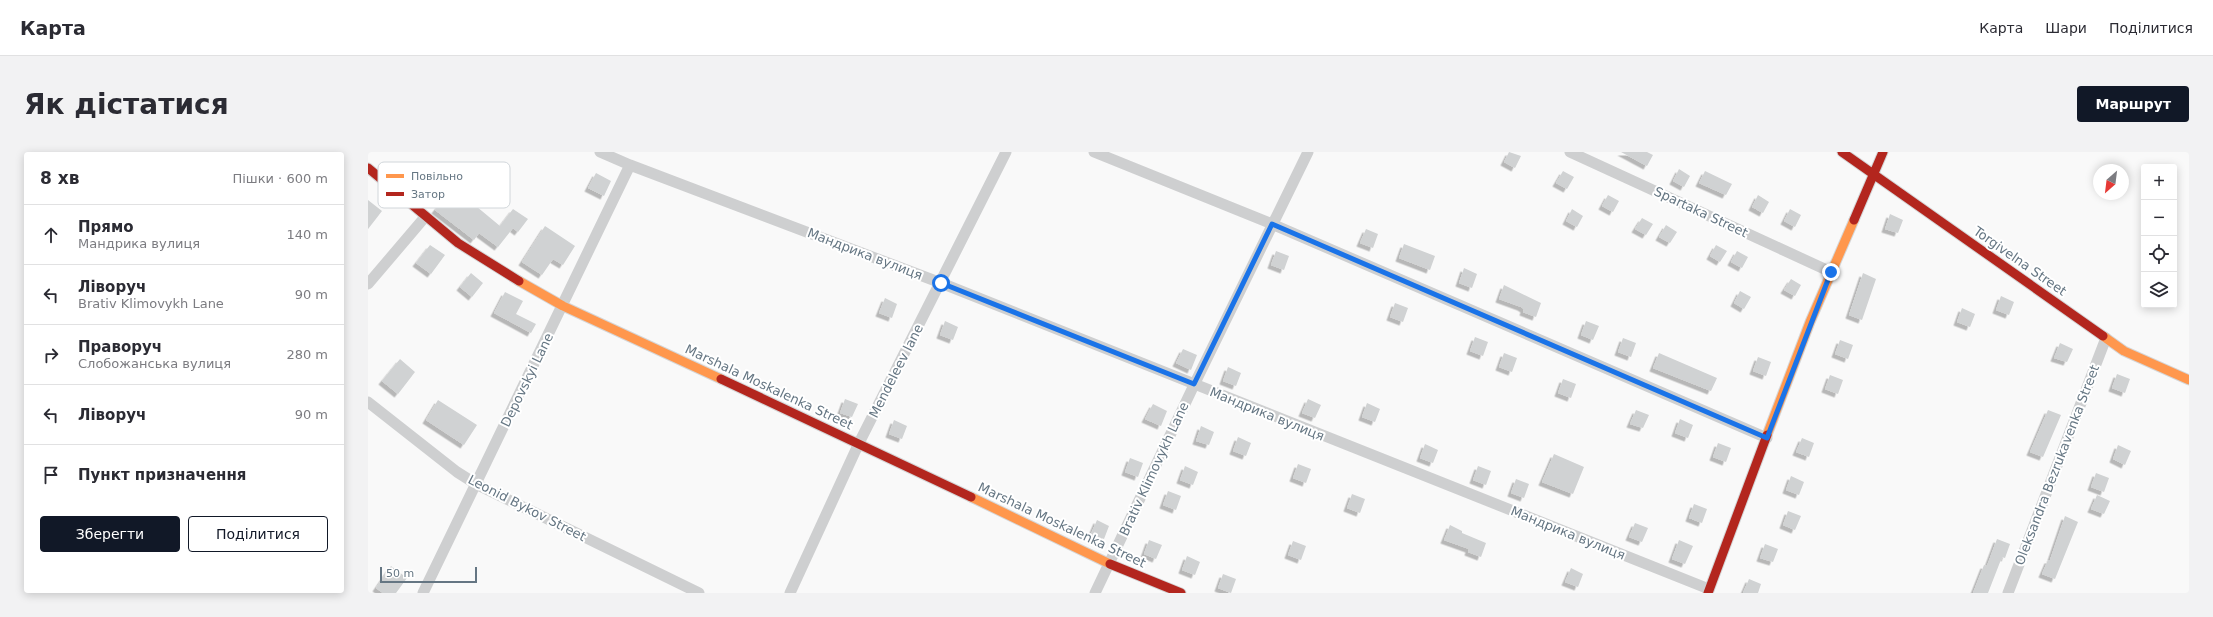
<!DOCTYPE html>
<html lang="uk">
<head>
<meta charset="utf-8">
<style>
  :root { --surface:#fff; --page:#f2f2f3; --text:#2b2b33; --muted:#7c7c81; --line:#e1e1e2; --accent:#111827 }
  body { margin:0; font-family:"DejaVu Sans",sans-serif; background:var(--page); color:var(--text) }
  .controls { position:absolute; right:12px; top:12px; display:grid; overflow:hidden; border-radius:4px; box-shadow:0 2px 10px #0003 }
  .controls button { width:36px; height:36px; display:grid; place-items:center; padding:0; border:0; border-bottom:1px solid var(--line); background:var(--surface); color:var(--text); font:20px sans-serif }
  .compass { position:absolute; left:1725px; top:12px; width:36px; height:36px; border-radius:50%; background:var(--surface); box-shadow:0 2px 10px #0003; rotate:208deg }
  .scale { position:absolute; left:12px; bottom:10px; width:97px; box-sizing:border-box; padding-left:4px; border:2px solid #657683; border-top:0; font-size:11px; line-height:14px; white-space:nowrap; color:#657683; -webkit-text-stroke:3px #fff; paint-order:stroke }
  .stop { position:absolute; width:12px; height:12px; margin:-9px; border:3px solid #1a73e8; border-radius:50%; background:#fff }
  .stop.end { background:#1a73e8; border-color:#fff; box-shadow:0 1px 4px #0008 }
  .list { margin:0; padding:0; list-style:none }
  h2 { display:flex; justify-content:space-between; align-items:center; height:52px; margin:0; padding:0 16px; font-size:17px }
  h2 small { font-size:13px; font-weight:400; color:var(--muted) }
  .list li { display:grid; grid-template-columns:26px 1fr auto; gap:12px; align-items:center; box-sizing:border-box; height:60px; padding:0 16px; border-top:1px solid var(--line) }
  .list b { display:block; font-size:15px; white-space:nowrap }
  .list p { margin:0; font-size:13px; white-space:nowrap; color:var(--muted) }
  .list em { font-size:13px; font-style:normal; color:var(--muted) }
  .actions { display:flex; gap:8px; padding:12px 16px }
  .actions a { flex:1; padding:9px 0; border:1px solid var(--accent); border-radius:4px; text-align:center; font-size:14px; color:var(--accent) }
  .actions .main { background:var(--accent); color:#fff }
  .icon { flex:none; width:22px; height:22px; fill:none; stroke:currentColor; stroke-width:2; stroke-linecap:round; stroke-linejoin:round }
  .map { position:relative; flex:none; width:1821px; height:441px; overflow:hidden; border-radius:4px }
  header { display:flex; align-items:center; gap:24px; box-sizing:border-box; height:56px; padding:0 20px; background:var(--surface); border-bottom:1px solid var(--line) }
  header strong { font-size:19px }
  nav { display:flex; gap:22px; margin-inline-start:auto; font-size:14px }
  .intro { display:flex; align-items:center; justify-content:space-between; box-sizing:border-box; height:96px; padding:0 24px }
  h1 { margin:0; font-size:28px }
  .button { padding:10px 18px; border-radius:4px; background:var(--accent); color:#fff; font-size:14px; font-weight:700 }
  main { display:flex; gap:24px; padding:0 24px }
  aside { flex:1; background:var(--surface); border-radius:4px; box-shadow:0 2px 10px #0003 }
  .map>svg:first-child { display:block }
  .building { fill:#d0d2d3; filter:url(#shadow) }
  .lines { fill:none; stroke-linecap:round; stroke-linejoin:round }
  .slow-casing { stroke:#d5d6d7; stroke-width:11 }
  .jam-casing { stroke:#d5d6d7; stroke-width:11 }
  .street { stroke:#cecfd0; stroke-width:11 }
  .slow { stroke:#ff974d; stroke-width:9 }
  .jam { stroke:#b3261e; stroke-width:9 }
  .route { stroke:#1a73e8; stroke-width:5 }
  .labels { text-anchor:middle; dominant-baseline:central; stroke-width:4; stroke-linejoin:round; paint-order:stroke }
  .street-label { font-size:13px; fill:#657683; stroke:#fff }
  .key { fill:#fff; stroke:#d1d6da; stroke-width:1 }
  .key-label { font-size:11px; fill:#657683 }
</style>
</head>
<body>
<header>
<strong>Карта</strong>
<nav><a>Карта</a><a>Шари</a><a>Поділитися</a></nav>
</header>
<div class="intro"><h1>Як дістатися</h1><a class="button">Маршрут</a></div>
<main>
<aside>
<h2>8 хв<small>Пішки · 600 m</small></h2>
<ul class="list">
<li><svg class="icon" aria-label="ahead" viewBox="0 0 24 24"><path d="M12 20V5M6 11l6-6 6 6"/></svg><div><b>Прямо</b><p>Мандрика вулиця</p></div><em>140 m</em></li>
<li><svg class="icon" aria-label="left" viewBox="0 0 24 24"><path d="M17 20v-9H6M10 6l-5 5 5 5"/></svg><div><b>Ліворуч</b><p>Brativ Klimovykh Lane</p></div><em>90 m</em></li>
<li><svg class="icon" aria-label="right" viewBox="0 0 24 24"><path d="M7 20v-9h11M14 6l5 5-5 5"/></svg><div><b>Праворуч</b><p>Слобожанська вулиця</p></div><em>280 m</em></li>
<li><svg class="icon" aria-label="left" viewBox="0 0 24 24"><path d="M17 20v-9H6M10 6l-5 5 5 5"/></svg><div><b>Ліворуч</b></div><em>90 m</em></li>
<li><svg class="icon" aria-label="arrive" viewBox="0 0 24 24"><path d="M6 21V4h12l-3 4 3 4H6"/></svg><div><b>Пункт призначення</b></div></li>
</ul>
<div class="actions"><a class="main">Зберегти</a><a>Поділитися</a></div>
</aside>
<div class="map">
<svg width="1821" height="441" viewBox="0 0 1821 441">
  <defs>
    <filter id="shadow"><feDropShadow dx="-3.5" dy="3.5" stdDeviation="0" flood-color="#0004"/></filter>
  </defs>
  <rect width="100%" height="100%" fill="#f9f9f9"/>
  <path class="building" d="M 1141,0 L 1153,4 L 1147,16 L 1136,10 Z
    M 1253,0 L 1279,0 L 1285,3 L 1279,14 Z
    M 1311,17 L 1322,24 L 1316,35 L 1305,29 Z
    M 1195,19 L 1206,25 L 1199,37 L 1188,31 Z
    M 1337,19 L 1364,32 L 1358,43 L 1331,31 Z
    M 228,21 L 243,29 L 236,44 L 220,36 Z
    M 85,35 L 132,74 L 145,57 L 160,67 L 150,80 L 145,76 L 130,95 L 111,81 L 106,88 L 67,58 Z
    M 1240,43 L 1251,49 L 1245,60 L 1234,54 Z
    M 1390,43 L 1401,50 L 1395,61 L 1384,55 Z
    M 0,48 L 14,59 L 0,77 Z
    M 1204,57 L 1215,64 L 1209,75 L 1198,69 Z
    M 1422,57 L 1433,63 L 1427,75 L 1416,69 Z
    M 1522,62 L 1535,68 L 1530,81 L 1517,77 Z
    M 1274,66 L 1285,72 L 1278,83 L 1267,77 Z
    M 1298,73 L 1309,80 L 1302,91 L 1291,85 Z
    M 177,74 L 207,94 L 195,113 L 185,107 L 174,123 L 154,110 Z
    M 998,77 L 1010,82 L 1005,96 L 992,91 Z
    M 1036,92 L 1067,104 L 1062,118 L 1031,106 Z
    M 62,93 L 77,103 L 63,122 L 48,111 Z
    M 1348,93 L 1359,99 L 1352,110 L 1342,104 Z
    M 908,99 L 921,104 L 916,118 L 903,113 Z
    M 1369,99 L 1380,105 L 1374,116 L 1363,110 Z
    M 1096,116 L 1109,122 L 1104,136 L 1091,131 Z
    M 103,121 L 115,131 L 104,145 L 92,135 Z
    M 1495,121 L 1508,127 L 1494,168 L 1481,163 Z
    M 1423,127 L 1433,133 L 1427,144 L 1416,138 Z
    M 1136,133 L 1173,151 L 1168,165 L 1155,160 L 1156,157 L 1153,155 L 1131,147 Z
    M 1372,139 L 1383,145 L 1376,157 L 1366,151 Z
    M 137,140 L 155,149 L 148,162 L 168,172 L 163,181 L 126,161 Z
    M 1633,144 L 1646,150 L 1641,163 L 1628,158 Z
    M 517,146 L 529,152 L 524,166 L 511,161 Z
    M 1027,151 L 1040,156 L 1035,170 L 1022,165 Z
    M 1594,156 L 1607,162 L 1602,175 L 1589,170 Z
    M 577,169 L 590,175 L 585,188 L 572,183 Z
    M 1218,169 L 1231,174 L 1225,188 L 1213,183 Z
    M 1107,185 L 1120,190 L 1115,204 L 1102,199 Z
    M 1255,186 L 1268,191 L 1263,205 L 1250,200 Z
    M 1472,188 L 1485,193 L 1480,207 L 1467,202 Z
    M 1692,191 L 1705,197 L 1699,210 L 1686,206 Z
    M 815,197 L 829,203 L 823,218 L 808,211 Z
    M 1136,201 L 1149,206 L 1144,220 L 1131,215 Z
    M 1291,201 L 1349,226 L 1343,239 L 1285,216 Z
    M 1390,205 L 1403,210 L 1398,224 L 1385,219 Z
    M 32,207 L 47,220 L 30,242 L 14,229 Z
    M 860,215 L 873,221 L 868,234 L 855,229 Z
    M 1749,222 L 1762,227 L 1757,241 L 1744,236 Z
    M 1462,223 L 1475,228 L 1470,242 L 1457,237 Z
    M 1195,227 L 1208,232 L 1203,246 L 1190,241 Z
    M 477,247 L 490,252 L 484,265 L 472,261 Z
    M 940,247 L 953,253 L 947,266 L 934,261 Z
    M 70,248 L 109,273 L 96,293 L 58,268 Z
    M 999,251 L 1012,257 L 1007,270 L 994,265 Z
    M 785,252 L 799,259 L 793,274 L 777,267 Z
    M 1268,258 L 1281,263 L 1275,276 L 1262,272 Z
    M 1680,258 L 1693,263 L 1675,305 L 1662,300 Z
    M 1312,267 L 1325,273 L 1320,286 L 1307,281 Z
    M 526,268 L 539,274 L 534,287 L 521,282 Z
    M 833,274 L 846,280 L 841,293 L 828,289 Z
    M 870,285 L 883,291 L 878,304 L 865,299 Z
    M 1434,286 L 1446,291 L 1441,305 L 1428,300 Z
    M 1350,291 L 1363,296 L 1358,310 L 1345,305 Z
    M 1057,292 L 1070,298 L 1065,311 L 1052,306 Z
    M 1750,293 L 1763,299 L 1757,313 L 1745,307 Z
    M 1186,302 L 1216,315 L 1205,342 L 1174,330 Z
    M 762,306 L 775,311 L 770,325 L 757,320 Z
    M 930,312 L 943,317 L 938,331 L 925,326 Z
    M 817,314 L 830,320 L 825,333 L 812,328 Z
    M 1110,314 L 1123,319 L 1118,333 L 1105,328 Z
    M 1728,321 L 1741,326 L 1736,340 L 1723,335 Z
    M 1423,324 L 1436,330 L 1431,343 L 1418,338 Z
    M 1148,327 L 1161,332 L 1156,346 L 1143,341 Z
    M 800,339 L 813,344 L 808,358 L 795,353 Z
    M 984,342 L 997,347 L 992,361 L 979,356 Z
    M 1729,343 L 1742,349 L 1736,362 L 1723,357 Z
    M 1326,352 L 1339,357 L 1334,371 L 1321,366 Z
    M 1420,359 L 1433,364 L 1427,378 L 1415,373 Z
    M 1697,364 L 1710,370 L 1687,427 L 1674,422 L 1680,408 L 1682,408 Z
    M 729,368 L 741,374 L 736,387 L 723,382 Z
    M 1267,371 L 1280,376 L 1274,390 L 1261,385 Z
    M 1082,373 L 1094,379 L 1094,381 L 1118,391 L 1113,405 L 1100,400 L 1101,397 L 1076,388 Z
    M 1629,387 L 1642,392 L 1637,406 L 1634,405 L 1620,441 L 1605,441 L 1616,413 L 1619,414 Z
    M 781,388 L 794,393 L 788,407 L 776,402 Z
    M 1311,388 L 1325,394 L 1317,412 L 1304,407 Z
    M 925,389 L 938,394 L 933,408 L 920,403 Z
    M 1397,392 L 1410,397 L 1405,410 L 1392,406 Z
    M 819,404 L 832,410 L 827,423 L 814,418 Z
    M 23,414 L 39,426 L 28,441 L 15,441 L 8,436 Z
    M 1203,416 L 1215,422 L 1210,435 L 1197,430 Z
    M 855,422 L 868,427 L 863,441 L 850,436 Z
    M 1381,427 L 1393,432 L 1390,441 L 1375,441 Z"/>
  <g class="lines">
    <g class="slow-casing">
      <path id="slow" d="M 151,129 L 195,154 L 353,227
        M 1735,184 L 1756,199 L 1821,228
        M 1399,283 L 1442,170 L 1486,68
        M 603,345 L 742,412"/>
    </g>
    <g class="jam-casing">
      <path id="jam" d="M 1474,0 L 1735,184
        M 0,16 L 90,91 L 151,129
        M 1486,68 L 1515,0
        M 353,227 L 603,345
        M 742,412 L 813,441
        M 1340,441 L 1399,283"/>
    </g>
    <path class="street" d="M 232,0 L 262,13 L 573,131 L 1341,437
      M 726,0 L 904,72 L 1399,286
      M 1202,0 L 1463,120
      M 0,132 L 57,65
      M 0,250 L 89,320 L 108,332 L 331,441
      M 55,441 L 262,13
      M 422,441 L 491,291 L 638,0
      M 727,441 L 826,233 L 940,0
      M 1640,441 L 1738,186"/>
    <use href="#slow" class="slow"/>
    <use href="#jam" class="jam"/>
  </g>
  <g class="lines">
    <path class="route" d="M 573,131 L 826,232 L 904,72 L 1399,286 L 1463,120"/>
  </g>
  <g class="labels">
    <g class="street-label">
      <text transform="translate(1333 60) rotate(25)">Spartaka Street</text>
      <text transform="translate(497 102) rotate(21)">Мандрика вулиця</text>
      <text transform="translate(1652 109) rotate(35)">Torgivelna Street</text>
      <text transform="translate(528 219) rotate(-63)">Mendeleev lane</text>
      <text transform="translate(159 228) rotate(-64)">Depovskyi Lane</text>
      <text transform="translate(401 235) rotate(25)">Marshala Moskalenka Street</text>
      <text transform="translate(899 262) rotate(22)">Мандрика вулиця</text>
      <text transform="translate(1689 313) rotate(-69)">Oleksandra Bezrukavenka Street</text>
      <text transform="translate(786 317) rotate(-65)">Brativ Klimovykh Lane</text>
      <text transform="translate(159 356) rotate(27)">Leonid Bykov Street</text>
      <text transform="translate(694 373) rotate(25)">Marshala Moskalenka Street</text>
      <text transform="translate(1200 381) rotate(22)">Мандрика вулиця</text>
    </g>
  </g>
  <rect x="10" y="10" width="132" height="46" rx="6" class="key"/>
  <rect x="18" y="22" width="18" height="4" fill="#ff974d"/>
  <rect x="18" y="40" width="18" height="4" fill="#b3261e"/>
  <g class="key-label">
    <text x="43" y="28">Повільно</text>
    <text x="43" y="46">Затор</text>
  </g>
</svg>
<div class="controls">
<button>+</button>
<button>−</button>
<button><svg class="icon" aria-label="locate" viewBox="0 0 24 24"><circle cx="12" cy="12" r="6"/><path d="M12 2v4M12 18v4M2 12h4M18 12h4"/></svg></button>
<button><svg class="icon" aria-label="layers" viewBox="0 0 24 24"><path d="M12 4l9 5-9 5-9-5zM3 14l9 5 9-5"/></svg></button>
</div>
<svg class="compass" viewBox="-18 -18 36 36"><path d="M0-13l5 13h-10z" fill="#e53935"/><path d="M0 13l5-13h-10z" fill="#7c7c81"/></svg>
<div class="scale">50 m</div>
<div class="stop" style="left:573px;top:131px"></div>
<div class="stop end" style="left:1463px;top:120px"></div>
</div>
</main>
</body>
</html>
